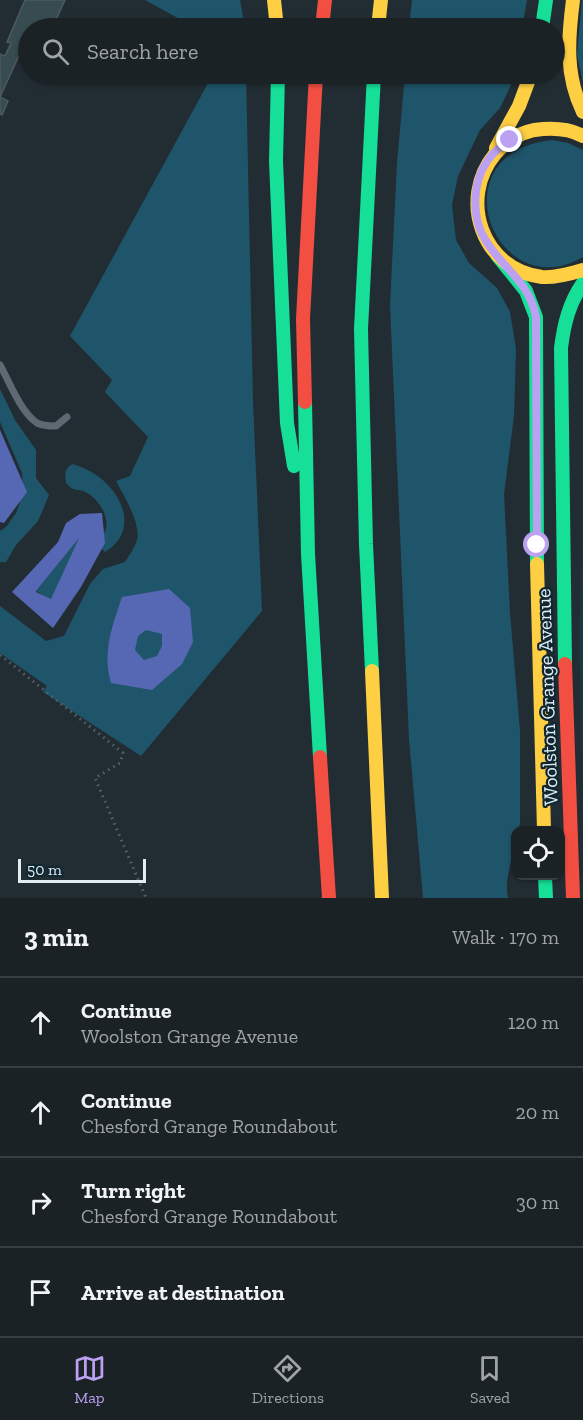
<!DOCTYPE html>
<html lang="en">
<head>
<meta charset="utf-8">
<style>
  :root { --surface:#1a2226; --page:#232a2e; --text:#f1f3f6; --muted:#9fa4a7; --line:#383f43; --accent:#bca0f2 }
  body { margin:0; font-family:"Zilla Slab",serif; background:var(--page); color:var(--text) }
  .controls { position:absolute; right:18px; bottom:18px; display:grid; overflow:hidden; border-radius:12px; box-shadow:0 2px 4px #0004 }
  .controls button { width:54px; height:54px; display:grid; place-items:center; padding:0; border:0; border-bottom:2px solid var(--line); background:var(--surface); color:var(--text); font:30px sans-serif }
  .scale { position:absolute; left:18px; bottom:15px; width:128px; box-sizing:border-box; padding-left:6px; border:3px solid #e0eef4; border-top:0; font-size:16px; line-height:21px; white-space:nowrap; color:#e0eef4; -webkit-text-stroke:4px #102731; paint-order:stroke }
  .stop { position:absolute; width:18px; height:18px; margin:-14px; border:4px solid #bca0f2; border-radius:50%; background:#fff }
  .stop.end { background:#bca0f2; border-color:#fff; box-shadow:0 2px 6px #0008 }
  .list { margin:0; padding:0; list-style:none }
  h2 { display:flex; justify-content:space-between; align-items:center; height:78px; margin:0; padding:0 24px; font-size:26px }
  h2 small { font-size:20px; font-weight:400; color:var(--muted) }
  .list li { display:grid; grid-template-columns:39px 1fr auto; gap:18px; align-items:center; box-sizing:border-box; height:90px; padding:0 24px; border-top:2px solid var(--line) }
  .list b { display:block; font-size:22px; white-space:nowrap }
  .list p { margin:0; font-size:20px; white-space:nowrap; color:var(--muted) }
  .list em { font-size:20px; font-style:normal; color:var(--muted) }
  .icon { flex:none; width:33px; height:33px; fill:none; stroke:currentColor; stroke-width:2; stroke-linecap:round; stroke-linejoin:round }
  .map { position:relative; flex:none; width:583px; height:898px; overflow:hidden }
  .search { position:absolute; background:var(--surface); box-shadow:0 2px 4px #0004; left:18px; right:18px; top:18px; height:66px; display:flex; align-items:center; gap:15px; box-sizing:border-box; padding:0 21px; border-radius:33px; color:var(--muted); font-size:22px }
  .sheet { height:438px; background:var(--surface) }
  nav { display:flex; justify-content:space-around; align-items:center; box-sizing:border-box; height:84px; border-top:2px solid var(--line); background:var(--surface); font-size:16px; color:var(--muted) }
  nav a { display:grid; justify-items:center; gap:3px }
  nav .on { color:var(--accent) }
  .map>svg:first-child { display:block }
  .built { fill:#1a3743 }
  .green { fill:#1f556a }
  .water { fill:#5668b3; fill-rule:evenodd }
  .building { fill:#364c51; stroke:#4f5a5d; stroke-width:1.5 }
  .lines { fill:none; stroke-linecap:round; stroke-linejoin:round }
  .path { stroke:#596269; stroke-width:3; stroke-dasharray:1.5 4.5; stroke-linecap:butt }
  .lane { stroke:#5e6972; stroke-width:7 }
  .fast { stroke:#16e098; stroke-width:14 }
  .slow { stroke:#ffcf43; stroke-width:14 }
  .jam { stroke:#f24e42; stroke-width:14 }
  .route { stroke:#bca0f2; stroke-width:8 }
  .labels { text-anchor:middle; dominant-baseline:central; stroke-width:4.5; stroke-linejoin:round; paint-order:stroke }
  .street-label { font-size:20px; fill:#e0eef4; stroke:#102731 }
</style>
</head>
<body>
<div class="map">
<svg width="583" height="898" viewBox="0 0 583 898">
  <rect width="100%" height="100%" fill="#222d33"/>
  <path class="built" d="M 583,535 L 583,804 L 579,636 Z"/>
  <path class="green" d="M 145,0 L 240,0 L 245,28 L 196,28 Z
    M 412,0 L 527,0 L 522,28 L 409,28 Z
    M 582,0 L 583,0 L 583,83 L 577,55 Z
    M 213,74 L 246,74 L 253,402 L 262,611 L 141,756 L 43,692 L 47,686 L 0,653 L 0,606 L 46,641 L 64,636 L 90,584 L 103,569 L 125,562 C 129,556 135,547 137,540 C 141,523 124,496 116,481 L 130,476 L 148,437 L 105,392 L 112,380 L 70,336 Z
    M 405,74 L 514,74 L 511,85 L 500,108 L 480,130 L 458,176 L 452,205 L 456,240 L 469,263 L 497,288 L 510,312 L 516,349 L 514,416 L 504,494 L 510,613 L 520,731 L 520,823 L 518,830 L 516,830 C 516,853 503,877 508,898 L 423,898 L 409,739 L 390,305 L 397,163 Z
    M 552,140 L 568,143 L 583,150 L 583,257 C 496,308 434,153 552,140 Z
    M 0,389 L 15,420 L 36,450 L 36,478 L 49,495 L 38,521 L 16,545 L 6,562 L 0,562 L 0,531 L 6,527 L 16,513 L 23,493 L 22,473 L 0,422 Z
    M 73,464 C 82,467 91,471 99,477 C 124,496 138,532 105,552 L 97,544 C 99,540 103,535 105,531 C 111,517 97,496 83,491 C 74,489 72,490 66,483 C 65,475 64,468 73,464 Z
    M 81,535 L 51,600 L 36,591 Z"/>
  <path class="water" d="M 0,430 L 27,492 L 4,523 L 0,522 Z
    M 102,513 L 105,543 L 81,587 L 53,628 L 12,592 L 58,542 L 66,523 L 80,514 ZM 79,538 L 51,599 L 36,592 L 36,591 Z
    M 169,589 L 190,608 L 193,642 L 182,664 L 152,690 L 111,683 C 102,652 112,627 122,597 ZM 146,630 L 162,634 L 162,646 L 157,656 L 144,660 L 135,650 L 138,636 Z"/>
  <path class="building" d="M 25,0 L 65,0 L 54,24 L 46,20 L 42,28 L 28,28 L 28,52 L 22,49 L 0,97 L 8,101 L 2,115 L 0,114 L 0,54 L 5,56 L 11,43 L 7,42 Z"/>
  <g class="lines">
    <path class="path" d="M 0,655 L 123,753 L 120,763 L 95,778 L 146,898"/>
    <path class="lane" d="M 0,365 C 10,383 20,411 37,423 C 43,426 50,426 56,426 L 67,417"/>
    <path class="fast" d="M 542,28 L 546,0
      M 278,74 L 276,161 L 287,423 L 294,466
      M 497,255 L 526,291 L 536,317 L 537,564
      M 305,402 L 308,554 L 320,757
      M 565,664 L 561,348 C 564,324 569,303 583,283
      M 372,671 L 366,544 L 361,329 L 374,74
      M 545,876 L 546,898"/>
    <path class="slow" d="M 274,0 L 277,28
      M 573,0 C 568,39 565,75 583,112
      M 378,28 L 381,0
      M 583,136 C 570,129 557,128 543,129 C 523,130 507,140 495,154 C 458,199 482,270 542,277 C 556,278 570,274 583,270
      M 496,148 L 519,106 L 531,74
      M 537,564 L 544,830
      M 372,671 L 382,898"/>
    <path class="jam" d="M 322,28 L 325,0
      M 305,402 L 303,319 L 316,74
      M 565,664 L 573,898
      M 320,757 L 329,898"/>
  </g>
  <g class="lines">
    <path class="route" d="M 510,140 C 504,144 497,149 492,155 C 472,178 470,216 486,241 C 504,270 529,281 536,317 L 537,545"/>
  </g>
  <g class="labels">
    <g class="street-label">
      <text transform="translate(547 697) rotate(-92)">Woolston Grange Avenue</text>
    </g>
  </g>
</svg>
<div class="controls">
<button><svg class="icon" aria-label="locate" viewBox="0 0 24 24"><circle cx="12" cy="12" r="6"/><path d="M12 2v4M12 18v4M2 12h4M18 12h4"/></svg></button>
</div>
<div class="scale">50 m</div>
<div class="stop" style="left:537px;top:545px"></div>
<div class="stop end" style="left:510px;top:140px"></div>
<div class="search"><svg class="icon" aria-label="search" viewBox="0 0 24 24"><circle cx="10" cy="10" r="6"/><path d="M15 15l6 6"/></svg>Search here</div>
</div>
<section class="sheet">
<h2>3 min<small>Walk · 170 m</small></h2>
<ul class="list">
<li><svg class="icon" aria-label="ahead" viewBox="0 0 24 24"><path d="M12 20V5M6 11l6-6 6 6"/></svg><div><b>Continue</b><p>Woolston Grange Avenue</p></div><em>120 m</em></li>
<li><svg class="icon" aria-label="ahead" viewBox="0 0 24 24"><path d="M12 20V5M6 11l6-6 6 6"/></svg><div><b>Continue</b><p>Chesford Grange Roundabout</p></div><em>20 m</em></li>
<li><svg class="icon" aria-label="right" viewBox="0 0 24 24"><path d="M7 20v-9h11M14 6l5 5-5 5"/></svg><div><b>Turn right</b><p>Chesford Grange Roundabout</p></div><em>30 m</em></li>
<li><svg class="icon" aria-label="arrive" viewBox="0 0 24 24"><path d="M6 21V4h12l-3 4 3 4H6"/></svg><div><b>Arrive at destination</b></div></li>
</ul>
</section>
<nav>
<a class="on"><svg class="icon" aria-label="map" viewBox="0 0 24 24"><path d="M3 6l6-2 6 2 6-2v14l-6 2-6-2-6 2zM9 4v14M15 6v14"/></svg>Map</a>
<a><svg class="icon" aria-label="directions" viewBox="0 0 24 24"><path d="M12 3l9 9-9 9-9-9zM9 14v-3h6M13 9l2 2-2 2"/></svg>Directions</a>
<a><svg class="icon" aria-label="saved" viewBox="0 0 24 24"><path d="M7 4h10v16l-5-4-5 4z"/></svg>Saved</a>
</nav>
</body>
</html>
